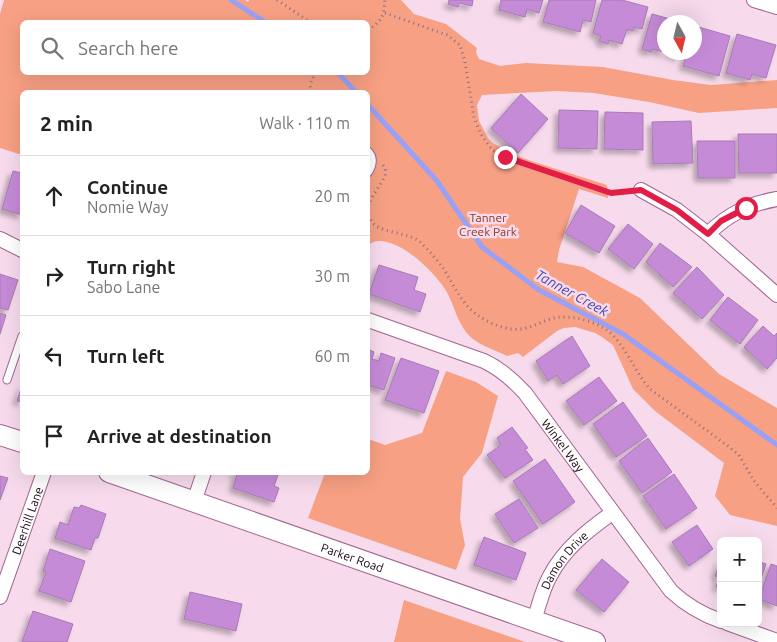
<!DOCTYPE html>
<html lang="en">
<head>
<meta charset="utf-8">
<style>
  :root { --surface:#fff; --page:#f6f6f6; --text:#222; --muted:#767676; --line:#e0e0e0 }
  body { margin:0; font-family:Ubuntu,sans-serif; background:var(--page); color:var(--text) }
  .controls { position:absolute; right:15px; bottom:15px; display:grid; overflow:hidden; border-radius:8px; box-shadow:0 5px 20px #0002 }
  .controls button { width:45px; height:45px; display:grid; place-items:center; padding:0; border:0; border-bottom:1px solid var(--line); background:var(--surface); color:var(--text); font:25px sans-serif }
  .compass { position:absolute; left:657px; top:15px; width:45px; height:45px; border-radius:50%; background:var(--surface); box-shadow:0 5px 20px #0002; rotate:172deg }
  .stop { position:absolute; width:15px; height:15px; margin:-11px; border:4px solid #e11d48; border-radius:50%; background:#fff }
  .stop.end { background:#e11d48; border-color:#fff; box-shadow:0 1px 5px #0008 }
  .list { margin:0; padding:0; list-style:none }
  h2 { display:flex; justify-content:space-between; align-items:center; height:65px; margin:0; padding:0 20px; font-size:21px }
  h2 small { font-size:16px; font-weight:400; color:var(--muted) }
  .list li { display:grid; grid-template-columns:32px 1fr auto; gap:15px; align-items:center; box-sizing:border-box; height:80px; padding:0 20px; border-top:1px solid var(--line) }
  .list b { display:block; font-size:19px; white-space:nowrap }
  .list p { margin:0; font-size:16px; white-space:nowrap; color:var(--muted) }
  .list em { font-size:16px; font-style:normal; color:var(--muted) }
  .icon { flex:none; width:28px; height:28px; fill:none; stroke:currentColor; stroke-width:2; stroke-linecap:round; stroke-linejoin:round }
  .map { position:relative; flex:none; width:777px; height:642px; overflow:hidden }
  .search { position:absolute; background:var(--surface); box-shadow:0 5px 20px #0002; left:20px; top:20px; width:350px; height:55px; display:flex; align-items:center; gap:12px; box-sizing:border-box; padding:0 18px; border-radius:8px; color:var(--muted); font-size:19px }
  .panel { position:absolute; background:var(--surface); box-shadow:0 5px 20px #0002; left:20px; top:90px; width:350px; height:385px; border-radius:8px }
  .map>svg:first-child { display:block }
  .green { fill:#f7a084; fill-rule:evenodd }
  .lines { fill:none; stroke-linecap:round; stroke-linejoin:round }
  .stream { stroke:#98a1f6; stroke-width:5 }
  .building { fill:#c58bd6; stroke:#a87bb5; filter:url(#shadow) }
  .lane-casing { stroke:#a36590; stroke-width:9 }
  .street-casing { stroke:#a36590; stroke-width:16 }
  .secondary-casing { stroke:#a36590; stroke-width:22 }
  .path { stroke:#8a7183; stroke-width:3; stroke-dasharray:1 4; stroke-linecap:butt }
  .lane { stroke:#fff; stroke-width:7 }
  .street { stroke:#fff; stroke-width:14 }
  .secondary { stroke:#fff; stroke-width:20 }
  .route { stroke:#e11d48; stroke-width:6 }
  .labels { text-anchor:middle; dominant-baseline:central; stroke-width:5; stroke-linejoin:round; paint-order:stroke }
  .park-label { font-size:12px; fill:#8c371a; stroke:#f7dbed }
  .street-label { font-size:12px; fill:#180313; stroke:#f7dbed }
  .water-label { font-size:14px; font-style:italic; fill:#4747a9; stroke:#f7dbed }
</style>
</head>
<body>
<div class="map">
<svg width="777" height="642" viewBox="0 0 777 642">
  <defs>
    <filter id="shadow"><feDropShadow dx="-4" dy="4" stdDeviation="2.5" flood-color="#0004"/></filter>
  </defs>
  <rect width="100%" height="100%" fill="#f7dbed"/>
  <path class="green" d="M 4,0 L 245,0 L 248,2 L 249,0 L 401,0 L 414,14 L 446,24 L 477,48 L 476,52 L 479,59 L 500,66 L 526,63 L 603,67 L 673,80 L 711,85 L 777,80 L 777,108 L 699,113 L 649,102 L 594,93 L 557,91 L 482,95 L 477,105 L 479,121 L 488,138 L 493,143 L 510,153 L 531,161 L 607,185 L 608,198 L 579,189 L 559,250 L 557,262 L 583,267 L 640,298 L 719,374 L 777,408 L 777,526 L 730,515 L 715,496 L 724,463 L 655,411 L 633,389 L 613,345 L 602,337 L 595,333 L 575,327 L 564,328 L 557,331 L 523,357 L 518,353 L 507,356 C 497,351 482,346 473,339 C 457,326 455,305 445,289 C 433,271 402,240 378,241 C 375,241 371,243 368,245 L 368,182 L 375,168 L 368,160 L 368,92 L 22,92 L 22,155 L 0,148 L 0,14 ZM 22,22 L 368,22 L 368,72 L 22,72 Z
    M 446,371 L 476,382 L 498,396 L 482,453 L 463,477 L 460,519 L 465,545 L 456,570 L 308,518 L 325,473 L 368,472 L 368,439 L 385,445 L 422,433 Z
    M 404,600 L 525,642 L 394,642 Z"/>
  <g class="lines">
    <path class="stream" d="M 231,0 L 265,22
      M 337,72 L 356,92
      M 368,105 L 437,181 L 482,247 L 539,290 L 623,334 L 777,445"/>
  </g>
  <path class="building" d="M 449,0 L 473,0 L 472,6 L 459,3 L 458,7 L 448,4 Z
    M 501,0 L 543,0 L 539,13 L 527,9 L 525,17 L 499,10 Z
    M 549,0 L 596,0 L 591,22 L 583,20 L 580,32 L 543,22 Z
    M 602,0 L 622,0 L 648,7 L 642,29 L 634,27 L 633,31 L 627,29 L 622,44 L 609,40 L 608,44 L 599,41 L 601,36 L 593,33 Z
    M 652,14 L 681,22 L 664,22 L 664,52 L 652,49 L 651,52 L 642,49 Z
    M 695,26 L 730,36 L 719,76 L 683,66 L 687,52 L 694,52 Z
    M 737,34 L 776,45 L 766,78 L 752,74 L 750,80 L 726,73 Z
    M 665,52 L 680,52 L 679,57 Z
    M 521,94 L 548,119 L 518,153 L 491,128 Z
    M 559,110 L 598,111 L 597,149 L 558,148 Z
    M 605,112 L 643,113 L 643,150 L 604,149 Z
    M 691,121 L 693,163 L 653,164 L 652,122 Z
    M 738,134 L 777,134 L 777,173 L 739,173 Z
    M 697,141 L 735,141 L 735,178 L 698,178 Z
    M 13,171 L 22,173 L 22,215 L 2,209 Z
    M 581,205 L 615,226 L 599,253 L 565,233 Z
    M 628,224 L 653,244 L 634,269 L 608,249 Z
    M 660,243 L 692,267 L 673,287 L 646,262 Z
    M 379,265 L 418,277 L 414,290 L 426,294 L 420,312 L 369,294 Z
    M 697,267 L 724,295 L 702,319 L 673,293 Z
    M 0,274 L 18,280 L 8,310 L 0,308 Z
    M 728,297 L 758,320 L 740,344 L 710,320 Z
    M 0,313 L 6,315 L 0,334 Z
    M 763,326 L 774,336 L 777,333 L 777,358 L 767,369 L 744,347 Z
    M 572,336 L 590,366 L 563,384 L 557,375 L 548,381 L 536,361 Z
    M 368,349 L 374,352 L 372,359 L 379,361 L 381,353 L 395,358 L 384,390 L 368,385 Z
    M 401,358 L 439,371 L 424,413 L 385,400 Z
    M 599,377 L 617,401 L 584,425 L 566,401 Z
    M 22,385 L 22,402 L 17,401 Z
    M 623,402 L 647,436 L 616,457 L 593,424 Z
    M 512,427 L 528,448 L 525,449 L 533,460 L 505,478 L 487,455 L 501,445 L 497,438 Z
    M 648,438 L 672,472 L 642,493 L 619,461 Z
    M 545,459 L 575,502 L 543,524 L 513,481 Z
    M 232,472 L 279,472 L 274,486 L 279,488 L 274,502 L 233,488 L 237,474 Z
    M 674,474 L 697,508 L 666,529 L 643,496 Z
    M 0,476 L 8,478 L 0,500 Z
    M 519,499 L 538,528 L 514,543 L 495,514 Z
    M 81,505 L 106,514 L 98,538 L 95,538 L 91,550 L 55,538 L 60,522 L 68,525 L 74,507 L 79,508 Z
    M 697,525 L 713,549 L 689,566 L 672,542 Z
    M 484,537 L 526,553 L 516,580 L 474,565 Z
    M 50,549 L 85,561 L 71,602 L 39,591 L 46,572 L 43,571 Z
    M 602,559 L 629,582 L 604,612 L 576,590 Z
    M 721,559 L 721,588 L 716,587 L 719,577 L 715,576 Z
    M 758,561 L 766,564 L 758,587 Z
    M 771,564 L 777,566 L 777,606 L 759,599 Z
    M 190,592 L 242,604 L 236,631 L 184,619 Z
    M 33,611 L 73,624 L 67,642 L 22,642 Z"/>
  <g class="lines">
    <g class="lane-casing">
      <path id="lane" d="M 368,151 C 375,158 373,165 368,173
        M 7,380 L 22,336"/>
    </g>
    <g class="street-casing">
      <g id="street">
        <path d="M 754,0 L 777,7"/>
        <path d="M 641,190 L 677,210 L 708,234 L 777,295"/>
        <path d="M 708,234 C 728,214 749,204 777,199"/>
        <path d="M 0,239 L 22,250"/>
        <path id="s1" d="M 368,320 L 484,361 C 501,369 513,380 525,393 L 671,591 C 686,605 701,614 721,621"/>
        <path d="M 194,502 L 204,472"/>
        <path id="s2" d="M 0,597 L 44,472"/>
        <path id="s3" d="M 534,620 C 539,606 542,590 550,576 C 564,549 588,530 612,513"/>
        <path d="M 727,623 L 777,641"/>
      </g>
    </g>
    <g class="secondary-casing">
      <g id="secondary">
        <path d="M 0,435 L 22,442"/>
        <path id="s4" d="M 109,472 L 595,642"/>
      </g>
    </g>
    <path class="path" d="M 277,0 L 310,22
      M 385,13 L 447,35 L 460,45 L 465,62 L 474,118 L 481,134 L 492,150 L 519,163 L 611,193 L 629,191
      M 368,30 C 382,21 384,16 385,0
      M 312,92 C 308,85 312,80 316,72
      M 383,165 C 395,180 360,196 370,219 C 377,234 407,231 420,242 C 428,249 436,259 443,268 C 453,283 460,302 476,314 C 488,323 506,331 521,329 C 531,328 540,322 550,319 C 567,314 590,319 605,329 C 624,341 634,371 650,389 L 728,446 L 739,455 L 754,481 L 777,508"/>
    <use href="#lane" class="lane"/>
    <use href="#street" class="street"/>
    <use href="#secondary" class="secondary"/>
  </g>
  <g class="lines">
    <path class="route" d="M 505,157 L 611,193 L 641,190 L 677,210 L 708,234 L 721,221 L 746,208"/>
  </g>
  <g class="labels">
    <g class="park-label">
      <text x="488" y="217">Tanner<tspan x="488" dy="14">Creek Park</tspan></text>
    </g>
    <g class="street-label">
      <text stroke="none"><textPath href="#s1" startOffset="240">Winkel Way</textPath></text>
      <text stroke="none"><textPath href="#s2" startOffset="81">Deerhill Lane</textPath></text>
      <text stroke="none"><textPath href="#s4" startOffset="258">Parker Road</textPath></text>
      <text stroke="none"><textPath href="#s3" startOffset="68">Damon Drive</textPath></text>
    </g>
    <g class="water-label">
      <text transform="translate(572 293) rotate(29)">Tanner Creek</text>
    </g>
  </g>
</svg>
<div class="controls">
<button>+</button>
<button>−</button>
</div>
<svg class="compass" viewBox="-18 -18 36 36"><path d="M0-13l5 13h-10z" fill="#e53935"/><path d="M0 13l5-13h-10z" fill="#767676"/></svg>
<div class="stop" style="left:746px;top:208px"></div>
<div class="stop end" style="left:505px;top:157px"></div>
<div class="search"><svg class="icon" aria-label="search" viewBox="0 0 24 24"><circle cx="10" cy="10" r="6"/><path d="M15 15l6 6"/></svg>Search here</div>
<section class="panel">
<h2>2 min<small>Walk · 110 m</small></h2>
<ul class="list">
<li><svg class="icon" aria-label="ahead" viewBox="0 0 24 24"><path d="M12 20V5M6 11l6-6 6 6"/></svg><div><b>Continue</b><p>Nomie Way</p></div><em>20 m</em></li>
<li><svg class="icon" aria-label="right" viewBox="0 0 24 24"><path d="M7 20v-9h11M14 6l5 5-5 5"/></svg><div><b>Turn right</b><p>Sabo Lane</p></div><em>30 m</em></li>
<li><svg class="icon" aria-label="left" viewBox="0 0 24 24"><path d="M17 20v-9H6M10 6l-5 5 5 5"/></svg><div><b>Turn left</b></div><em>60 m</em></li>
<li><svg class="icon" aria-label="arrive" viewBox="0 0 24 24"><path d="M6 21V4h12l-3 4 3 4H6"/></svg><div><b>Arrive at destination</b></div></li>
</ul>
</section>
</div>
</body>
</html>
